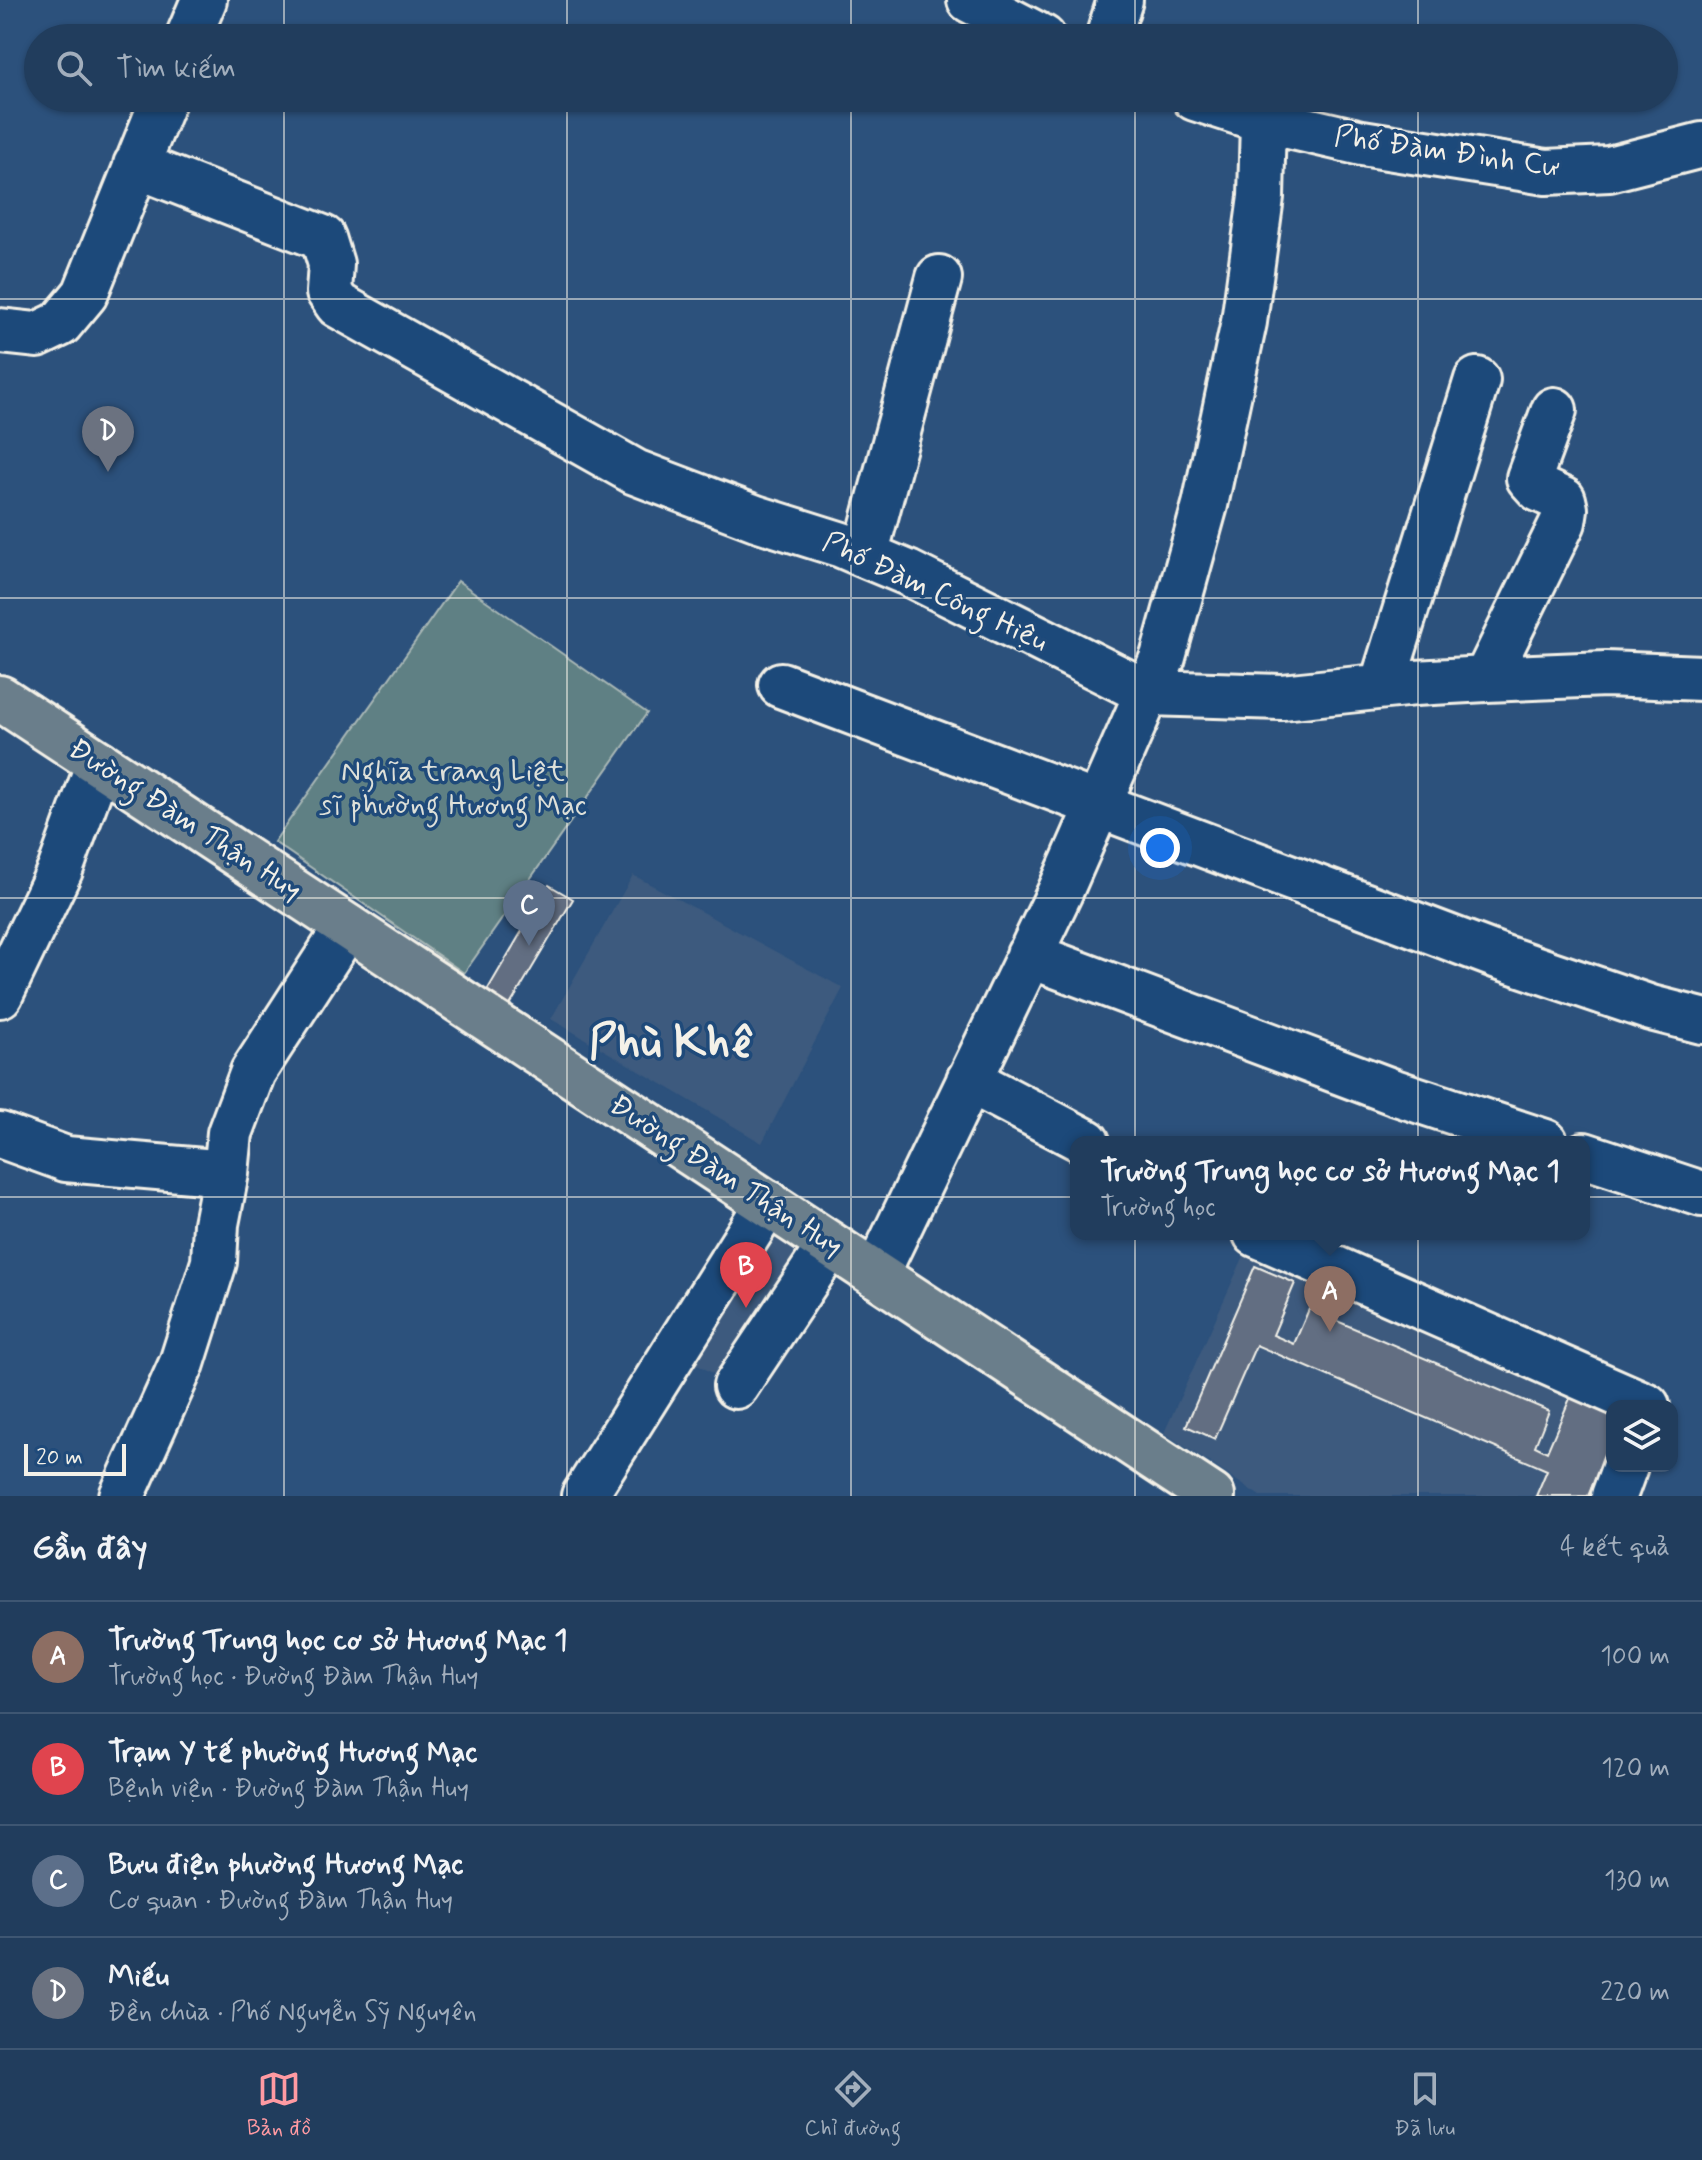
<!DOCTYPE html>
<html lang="vi">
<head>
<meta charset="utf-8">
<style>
  :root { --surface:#213d5d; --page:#2d4866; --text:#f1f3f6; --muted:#a2aebc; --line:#3e5672; --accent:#ff9aa2 }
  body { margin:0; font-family:Mynerve,sans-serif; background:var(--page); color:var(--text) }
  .controls { position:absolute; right:24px; bottom:24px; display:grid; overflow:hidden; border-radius:16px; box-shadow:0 2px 6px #0004 }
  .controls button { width:72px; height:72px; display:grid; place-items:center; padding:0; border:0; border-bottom:2px solid var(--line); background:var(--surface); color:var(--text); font:40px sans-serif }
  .scale { position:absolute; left:24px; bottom:20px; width:102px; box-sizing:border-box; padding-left:8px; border:4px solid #f4f1e8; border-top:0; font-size:22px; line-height:28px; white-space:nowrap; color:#f4f1e8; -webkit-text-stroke:6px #1f4a7a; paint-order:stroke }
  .you { position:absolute; left:1160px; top:848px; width:28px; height:28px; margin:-20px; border:6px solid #fff; border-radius:50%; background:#1a73e8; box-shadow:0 0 0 12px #1a73e833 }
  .badge { display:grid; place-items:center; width:52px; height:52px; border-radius:50%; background:var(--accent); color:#fff; font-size:26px; font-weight:700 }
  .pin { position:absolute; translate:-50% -66px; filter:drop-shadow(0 2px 4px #0008) }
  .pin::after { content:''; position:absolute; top:42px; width:28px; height:24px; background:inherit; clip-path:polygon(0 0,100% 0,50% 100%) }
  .popup { position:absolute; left:1070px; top:1136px; width:520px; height:104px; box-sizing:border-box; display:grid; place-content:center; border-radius:16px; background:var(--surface); filter:drop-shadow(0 2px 6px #0005); font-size:26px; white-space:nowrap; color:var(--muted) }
  .popup b { font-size:30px; color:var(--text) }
  .popup::after { content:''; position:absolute; left:50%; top:100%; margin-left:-16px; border:16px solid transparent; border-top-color:var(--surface) }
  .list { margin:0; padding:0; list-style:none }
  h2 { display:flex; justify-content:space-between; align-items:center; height:104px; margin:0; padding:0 32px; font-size:34px }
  h2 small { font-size:26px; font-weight:400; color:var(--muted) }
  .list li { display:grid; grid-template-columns:52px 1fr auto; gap:24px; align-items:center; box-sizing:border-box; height:112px; padding:0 32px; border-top:2px solid var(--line) }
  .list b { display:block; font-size:30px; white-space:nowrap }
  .list p { margin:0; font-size:26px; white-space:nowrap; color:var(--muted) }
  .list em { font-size:26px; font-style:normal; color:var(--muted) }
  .icon { flex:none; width:44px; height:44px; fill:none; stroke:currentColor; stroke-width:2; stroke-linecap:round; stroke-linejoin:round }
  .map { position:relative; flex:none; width:1702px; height:1496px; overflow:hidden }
  .search { position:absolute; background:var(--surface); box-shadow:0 2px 6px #0004; left:24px; right:24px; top:24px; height:88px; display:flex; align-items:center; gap:20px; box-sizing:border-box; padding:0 28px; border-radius:44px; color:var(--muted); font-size:30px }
  .sheet { height:552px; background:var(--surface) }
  nav { display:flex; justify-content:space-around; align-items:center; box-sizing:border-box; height:112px; border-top:2px solid var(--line); background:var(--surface); font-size:22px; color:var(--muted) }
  nav a { display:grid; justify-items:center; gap:4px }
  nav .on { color:var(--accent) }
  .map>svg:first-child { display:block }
  .built { fill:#3c5a7e }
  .green { fill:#5f8084; stroke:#aab8b6; stroke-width:2 }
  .building { fill:#626e82; stroke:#f4f1e8; stroke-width:2 }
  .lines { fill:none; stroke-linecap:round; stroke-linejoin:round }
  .minor-casing { stroke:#f4f1e8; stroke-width:50 }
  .major-casing { stroke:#f4f1e8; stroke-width:50 }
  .minor { stroke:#1f4a7a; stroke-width:44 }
  .major { stroke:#6b7e8b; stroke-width:44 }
  .grid { fill:none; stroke:#f4f1e8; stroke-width:2; stroke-opacity:0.55 }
  .labels { text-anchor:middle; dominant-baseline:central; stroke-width:7; stroke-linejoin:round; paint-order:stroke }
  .street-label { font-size:30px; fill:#f4f1e8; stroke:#1f4a7a }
  .park-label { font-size:30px; fill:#dee0d9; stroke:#1f4a7a }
  .town-label { font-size:46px; font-weight:bold; fill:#f4f1e8; stroke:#1f4a7a }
</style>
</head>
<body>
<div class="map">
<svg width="1702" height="1496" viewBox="0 0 1702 1496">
  <rect width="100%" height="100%" fill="#2c517c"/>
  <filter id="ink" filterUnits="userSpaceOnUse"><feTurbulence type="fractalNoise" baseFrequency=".0125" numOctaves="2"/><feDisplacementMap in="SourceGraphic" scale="16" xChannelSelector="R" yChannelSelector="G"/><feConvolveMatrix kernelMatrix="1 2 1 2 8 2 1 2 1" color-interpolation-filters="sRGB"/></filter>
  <g filter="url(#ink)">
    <path class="built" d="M 633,875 L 843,988 L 762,1143 L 551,1019 Z
      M 759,1226 L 815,1261 L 734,1385 L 678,1354 Z
      M 1251,1240 L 1612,1406 L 1612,1466 L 1604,1496 L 1260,1496 L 1164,1433 Z"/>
    <path class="green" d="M 458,581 L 647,713 L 464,973 L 274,842 Z"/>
    <path class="building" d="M 549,885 L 573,899 L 509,1007 L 485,994 Z
      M 1255,1266 L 1295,1283 L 1273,1335 L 1294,1344 L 1309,1309 L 1549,1411 L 1535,1446 L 1547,1452 L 1571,1396 L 1612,1413 L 1612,1440 L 1588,1496 L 1536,1496 L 1547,1470 L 1256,1345 L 1215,1439 L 1186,1426 Z"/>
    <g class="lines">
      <g class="minor-casing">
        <path id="minor" d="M 970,0 L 1043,38
          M 188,38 L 204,0
          M 1108,38 L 1120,0
          M 1195,98 L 1263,120 L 1362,143 L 1546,172 L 1609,169 L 1702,145
          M 136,165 L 323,238 L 331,264 L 329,292 L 338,305 L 635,472 L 756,518 L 842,545 L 865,555 L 908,573 L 1148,693 L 1282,697 L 1415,683 L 1486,679 L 1606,674 L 1702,678
          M 0,331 L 37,335 L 60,324 L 85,294 L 164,98
          M 865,555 L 939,278
          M 1486,679 L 1563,522 L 1565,509 L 1563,500 L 1539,489 L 1529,478 L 1554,410
          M 781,685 L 1498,956 L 1651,1008 L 1702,1021
          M 1382,686 L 1477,380
          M 1029,955 L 1394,1092 L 1545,1142
          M 0,995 L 60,870 L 99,763
          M 969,1080 L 1087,1142
          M 0,1135 L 66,1159 L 226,1173
          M 1584,1155 L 1702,1194
          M 1256,1234 L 1647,1406
          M 876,1275 L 1060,892 L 1163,657 L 1205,505 L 1244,322 L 1261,197 L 1263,120
          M 736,1386 L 830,1245
          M 122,1496 L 182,1363 L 214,1262 L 216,1224 L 226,1173 L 230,1133 L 253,1072 L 347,927
          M 584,1496 L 768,1203
          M 1614,1496 L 1625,1466"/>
      </g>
      <g class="major-casing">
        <path id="major" d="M 0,698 L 1212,1496"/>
      </g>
      <use href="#minor" class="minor"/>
      <use href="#major" class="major"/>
    </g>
  </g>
  <path class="grid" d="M 284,0 L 284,38M 567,0 L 567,38M 851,0 L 851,38M 1135,0 L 1135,38M 1418,0 L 1418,38M 284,98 L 284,1496M 567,98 L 567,1496M 851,98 L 851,1496M 1135,98 L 1135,1496M 1418,98 L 1418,1496M 0,299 L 1702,299M 0,598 L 1702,598M 0,898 L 1702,898M 0,1197 L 1702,1197"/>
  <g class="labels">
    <g class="street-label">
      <text transform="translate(1447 152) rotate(8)">Phố Đàm Đình Cư</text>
      <text transform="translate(935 592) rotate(25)">Phố Đàm Công Hiệu</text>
      <text transform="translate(185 820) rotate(33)">Đường Đàm Thận Huy</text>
      <text transform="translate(726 1176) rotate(33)">Đường Đàm Thận Huy</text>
    </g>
    <g class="park-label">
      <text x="453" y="771">Nghĩa trang Liệt<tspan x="453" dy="34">sĩ phường Hương Mạc</tspan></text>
    </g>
    <g class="town-label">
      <text x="671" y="1044">Phù Khê</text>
    </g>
  </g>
</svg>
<div class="controls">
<button><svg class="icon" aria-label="layers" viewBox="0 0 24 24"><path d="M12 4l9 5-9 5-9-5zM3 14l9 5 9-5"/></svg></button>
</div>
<div class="scale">20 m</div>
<div class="you"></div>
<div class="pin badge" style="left:1330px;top:1332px;background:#8d6e63">A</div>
<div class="popup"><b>Trường Trung học cơ sở Hương Mạc 1</b>Trường học</div>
<div class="pin badge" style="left:746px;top:1308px;background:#e0444e">B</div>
<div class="pin badge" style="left:529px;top:946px;background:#5c6f8a">C</div>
<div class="pin badge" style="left:108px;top:472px;background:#6b7280">D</div>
<div class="search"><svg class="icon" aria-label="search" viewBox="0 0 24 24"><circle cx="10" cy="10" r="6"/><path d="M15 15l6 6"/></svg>Tìm kiếm</div>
</div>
<section class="sheet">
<h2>Gần đây<small>4 kết quả</small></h2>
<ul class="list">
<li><span class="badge" style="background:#8d6e63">A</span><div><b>Trường Trung học cơ sở Hương Mạc 1</b><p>Trường học · Đường Đàm Thận Huy</p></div><em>100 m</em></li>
<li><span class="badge" style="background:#e0444e">B</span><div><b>Trạm Y tế phường Hương Mạc</b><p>Bệnh viện · Đường Đàm Thận Huy</p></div><em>120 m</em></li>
<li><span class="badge" style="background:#5c6f8a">C</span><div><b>Bưu điện phường Hương Mạc</b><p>Cơ quan · Đường Đàm Thận Huy</p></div><em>130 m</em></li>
<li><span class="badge" style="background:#6b7280">D</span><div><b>Miếu</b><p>Đền chùa · Phố Nguyễn Sỹ Nguyên</p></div><em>220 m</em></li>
</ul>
</section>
<nav>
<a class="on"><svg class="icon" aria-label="map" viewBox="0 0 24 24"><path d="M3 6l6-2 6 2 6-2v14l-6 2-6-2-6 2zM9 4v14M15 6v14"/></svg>Bản đồ</a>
<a><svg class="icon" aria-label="directions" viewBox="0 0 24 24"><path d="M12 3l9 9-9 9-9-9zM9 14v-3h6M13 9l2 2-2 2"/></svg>Chỉ đường</a>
<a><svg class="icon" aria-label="saved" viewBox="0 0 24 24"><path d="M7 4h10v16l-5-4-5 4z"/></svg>Đã lưu</a>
</nav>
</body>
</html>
